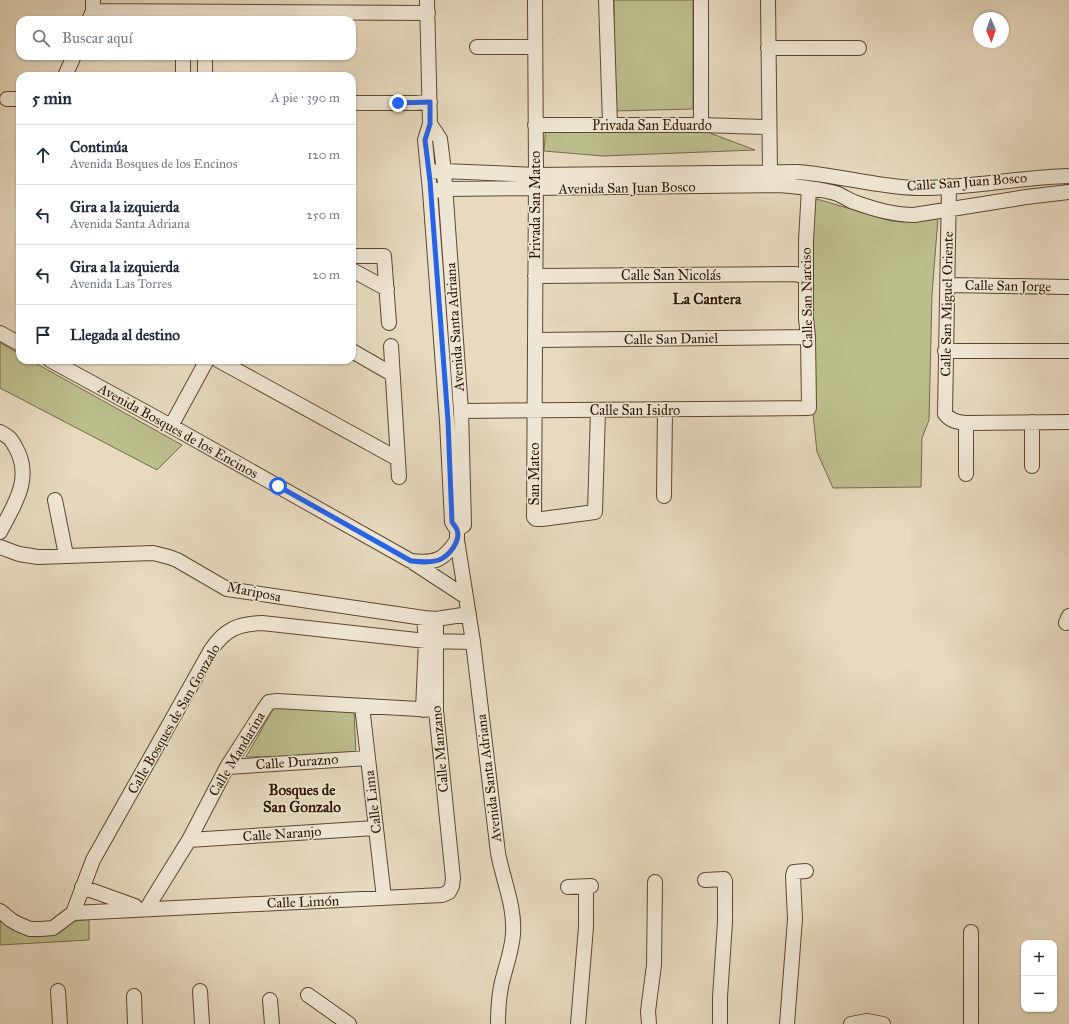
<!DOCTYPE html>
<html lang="es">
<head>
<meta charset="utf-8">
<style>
  :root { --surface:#fff; --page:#f6f6f7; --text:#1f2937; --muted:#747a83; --line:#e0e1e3 }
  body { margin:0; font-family:"IM FELL Great Primer",serif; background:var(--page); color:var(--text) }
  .controls { position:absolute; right:12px; bottom:12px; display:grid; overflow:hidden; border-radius:8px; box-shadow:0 1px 3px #0004 }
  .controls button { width:36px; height:36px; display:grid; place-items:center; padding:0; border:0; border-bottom:1px solid var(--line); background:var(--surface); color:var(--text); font:20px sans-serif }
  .compass { position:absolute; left:973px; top:12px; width:36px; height:36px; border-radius:50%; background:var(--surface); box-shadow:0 1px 3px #0004; rotate:178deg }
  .stop { position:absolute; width:12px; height:12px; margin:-9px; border:3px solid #2563eb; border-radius:50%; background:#fff }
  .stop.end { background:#2563eb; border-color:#fff; box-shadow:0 1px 4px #0008 }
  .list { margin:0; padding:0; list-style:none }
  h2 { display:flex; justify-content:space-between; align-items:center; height:52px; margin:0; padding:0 16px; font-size:17px }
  h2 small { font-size:13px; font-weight:400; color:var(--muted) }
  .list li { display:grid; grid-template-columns:26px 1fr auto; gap:12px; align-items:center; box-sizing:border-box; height:60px; padding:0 16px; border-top:1px solid var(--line) }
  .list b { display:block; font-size:15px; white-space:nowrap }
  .list p { margin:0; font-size:13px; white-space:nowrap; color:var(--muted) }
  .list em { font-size:13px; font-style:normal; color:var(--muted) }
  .icon { flex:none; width:22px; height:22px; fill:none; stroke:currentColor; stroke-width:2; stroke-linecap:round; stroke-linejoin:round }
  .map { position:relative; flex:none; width:1069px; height:1024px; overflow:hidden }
  .search { position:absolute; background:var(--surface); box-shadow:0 1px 3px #0004; left:16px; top:16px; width:340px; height:44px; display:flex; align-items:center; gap:10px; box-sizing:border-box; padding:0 14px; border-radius:12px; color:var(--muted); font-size:15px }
  .panel { position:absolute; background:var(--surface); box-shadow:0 1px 3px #0004; left:16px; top:72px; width:340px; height:292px; border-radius:12px }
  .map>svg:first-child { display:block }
  .green { fill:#bcbe8e; stroke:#766a48 }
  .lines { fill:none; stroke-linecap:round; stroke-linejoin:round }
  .minor-casing { stroke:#5e4731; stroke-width:16 }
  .minor { stroke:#efe7d5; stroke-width:14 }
  .route { stroke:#2563eb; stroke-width:5 }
  .labels { text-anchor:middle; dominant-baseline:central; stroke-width:3; stroke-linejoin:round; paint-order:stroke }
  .street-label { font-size:14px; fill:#301602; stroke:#efe7d5 }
  .neighbourhood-label { font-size:15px; font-weight:bold; fill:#301602; stroke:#efe7d5 }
</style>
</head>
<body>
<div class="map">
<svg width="1069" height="1024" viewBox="0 0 1069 1024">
  <rect width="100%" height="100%" fill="#e7dabf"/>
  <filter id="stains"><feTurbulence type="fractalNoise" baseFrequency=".005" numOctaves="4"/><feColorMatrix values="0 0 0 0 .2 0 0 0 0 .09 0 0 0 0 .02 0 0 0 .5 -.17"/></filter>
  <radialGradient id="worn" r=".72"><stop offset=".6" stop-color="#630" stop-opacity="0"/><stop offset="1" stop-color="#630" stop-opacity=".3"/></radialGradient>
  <path class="green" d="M 614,0 L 693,0 L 693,109 L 614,111 Z
    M 546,124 L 694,127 L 755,150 L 603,156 L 544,151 Z
    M 817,199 L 891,221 L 911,221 L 938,218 L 932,294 L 929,420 L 922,438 L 921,487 L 833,488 L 817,452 L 812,404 L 813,202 Z
    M 0,343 L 20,354 L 20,360 L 30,360 L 182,445 L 157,470 L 0,388 Z
    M 276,704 L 354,711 L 356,756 L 246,757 Z
    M 0,917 L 22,930 L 89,919 L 89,940 L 0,945 Z"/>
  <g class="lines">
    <g class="minor-casing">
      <path id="minor" d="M 427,0 L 430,124 L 425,140 L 430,191 L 447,421 L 452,522 L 457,530 L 457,540 L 473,642 L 498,853 C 503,880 515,906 513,934 C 512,950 506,966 502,982 C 499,995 498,1010 498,1024
        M 535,0 L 536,175 L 534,517 L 536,519 L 542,519 L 595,512 L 598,410
        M 606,0 L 610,124
        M 768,0 L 770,172
        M 93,11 L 428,13
        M 89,20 L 93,11 L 93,0
        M 477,47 L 534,47
        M 768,48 L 859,48
        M 183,56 L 183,76
        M 65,76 L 73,58
        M 205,76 L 205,56
        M 7,99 L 20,99
        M 352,103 L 414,103 L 430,102
        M 430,124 L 440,139 L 444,171 L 461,411 L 464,525 L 457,530
        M 535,125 L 701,125 L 768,127
        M 701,125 L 701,0
        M 429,172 L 444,171 L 536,175 L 798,172 C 838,175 876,187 916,188 C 967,189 1018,177 1069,176
        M 949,186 L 945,414 C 951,421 957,422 966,423 L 1069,422
        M 430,191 L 446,189 L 780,185 C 799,187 817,188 835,193 C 842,195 848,200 854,202 C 873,209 894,215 914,215 L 1026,197 L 1069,192
        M 352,256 L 384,256 L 389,323
        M 352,270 L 387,289
        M 535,276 L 794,274 L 806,276
        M 948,285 L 1069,287
        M 0,333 L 20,344
        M 535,340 L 808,337
        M 391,346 L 399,477
        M 352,351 L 392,374
        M 945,351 L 1069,351
        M 50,360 L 171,426 L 411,561 L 466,597
        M 218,360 L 398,459
        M 461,411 L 809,408 L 808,337 L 806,319 L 806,241 L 809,188
        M 171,426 L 207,360
        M 0,432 C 11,438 11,439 17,450 C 32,480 14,505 0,532
        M 1032,466 L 1032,422
        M 966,474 L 966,423
        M 664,496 L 665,409
        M 55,500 L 66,555
        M 0,547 L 19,554 L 38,557 L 153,553 L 169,557 L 177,560 L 227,589 L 424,618 L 436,619 L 469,614
        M 411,561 C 435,564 444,560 457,540
        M 1066,623 L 1069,616
        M 362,706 L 384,898
        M 423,710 L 426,641 L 424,618
        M 227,767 L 368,758
        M 189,840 L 375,828
        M 705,880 L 724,879 L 725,881 L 725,922 L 720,997 L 720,1024
        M 82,887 L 135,906
        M 568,887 L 591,886
        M 147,908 L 189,840 L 227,767 L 264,709 L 269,702 L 277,701 L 436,710
        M 0,911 L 11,920 L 18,924 L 30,929 L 41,929 L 53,928 L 73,913 L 93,860 L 211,650 C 225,629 238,624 262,623 L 426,641 L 473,642
        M 73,913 L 442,895 L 449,892 L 452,886 L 453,878 L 436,710 L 436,619
        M 971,932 L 971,1024
        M 58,991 L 60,1024
        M 200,991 L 202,1024
        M 308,995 L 349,1024
        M 134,996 L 135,1024
        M 270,1000 L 272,1024
        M 578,1024 L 586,927 L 586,893 L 584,887
        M 649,1024 L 648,1011 L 654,965 L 655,882
        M 787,1024 L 795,919 L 793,876 L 794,872 L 806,871
        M 851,1024 L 867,1021 L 883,1024"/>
    </g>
    <use href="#minor" class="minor"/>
  </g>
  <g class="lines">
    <path class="route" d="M 278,486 L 411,561 C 421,562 430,563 439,560 C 449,556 461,541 457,530 C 457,528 453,524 452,522 L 448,421 L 430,181 L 425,140 L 430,124 L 430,102 L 398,103"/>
  </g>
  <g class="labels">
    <g class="street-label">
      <text x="652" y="125">Privada San Eduardo</text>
      <text transform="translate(967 182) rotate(-4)">Calle San Juan Bosco</text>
      <text transform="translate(627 188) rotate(-1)">Avenida San Juan Bosco</text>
      <text transform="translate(535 205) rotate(-90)">Privada San Mateo</text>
      <text x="671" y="275">Calle San Nicolás</text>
      <text transform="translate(1008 286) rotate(1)">Calle San Jorge</text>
      <text transform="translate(807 298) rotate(-91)">Calle San Narciso</text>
      <text transform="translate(947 304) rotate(-89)">Calle San Miguel Oriente</text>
      <text transform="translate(455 327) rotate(-94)">Avenida Santa Adriana</text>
      <text transform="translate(671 339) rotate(-1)">Calle San Daniel</text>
      <text x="635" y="410">Calle San Isidro</text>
      <text transform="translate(178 431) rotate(29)">Avenida Bosques de los Encinos</text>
      <text transform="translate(534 474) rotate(-90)">San Mateo</text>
      <text transform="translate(254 592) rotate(11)">Mariposa</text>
      <text transform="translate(174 719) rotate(-60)">Calle Bosques de San Gonzalo</text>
      <text transform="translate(440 749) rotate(-95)">Calle Manzano</text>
      <text transform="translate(237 754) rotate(-59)">Calle Mandarina</text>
      <text transform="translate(297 762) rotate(-4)">Calle Durazno</text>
      <text transform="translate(489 778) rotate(-97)">Avenida Santa Adriana</text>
      <text transform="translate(373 802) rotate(-97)">Calle Lima</text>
      <text transform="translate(282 834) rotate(-4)">Calle Naranjo</text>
      <text transform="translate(303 902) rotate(-2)">Calle Limón</text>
    </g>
    <g class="neighbourhood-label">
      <text x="707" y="299">La Cantera</text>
      <text x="302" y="790">Bosques de<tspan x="302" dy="17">San Gonzalo</tspan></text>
    </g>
  </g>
  <rect width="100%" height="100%" filter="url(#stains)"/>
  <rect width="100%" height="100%" fill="url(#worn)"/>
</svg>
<div class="controls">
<button>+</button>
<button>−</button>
</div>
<svg class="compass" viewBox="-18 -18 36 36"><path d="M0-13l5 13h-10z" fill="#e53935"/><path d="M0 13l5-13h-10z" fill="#747a83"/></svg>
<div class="stop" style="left:278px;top:486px"></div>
<div class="stop end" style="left:398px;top:103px"></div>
<div class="search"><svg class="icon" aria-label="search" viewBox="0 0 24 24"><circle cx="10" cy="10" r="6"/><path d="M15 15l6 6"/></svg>Buscar aquí</div>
<section class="panel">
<h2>5 min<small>A pie · 390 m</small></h2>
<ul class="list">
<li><svg class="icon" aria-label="ahead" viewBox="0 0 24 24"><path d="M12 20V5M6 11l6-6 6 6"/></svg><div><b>Continúa</b><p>Avenida Bosques de los Encinos</p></div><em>120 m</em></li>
<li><svg class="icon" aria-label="left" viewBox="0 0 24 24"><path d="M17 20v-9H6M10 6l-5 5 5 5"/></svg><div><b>Gira a la izquierda</b><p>Avenida Santa Adriana</p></div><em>250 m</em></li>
<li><svg class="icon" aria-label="left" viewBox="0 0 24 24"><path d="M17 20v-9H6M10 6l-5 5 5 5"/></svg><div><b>Gira a la izquierda</b><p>Avenida Las Torres</p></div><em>20 m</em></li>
<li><svg class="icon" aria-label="arrive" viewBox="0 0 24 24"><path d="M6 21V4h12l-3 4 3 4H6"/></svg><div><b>Llegada al destino</b></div></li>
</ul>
</section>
</div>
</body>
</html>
